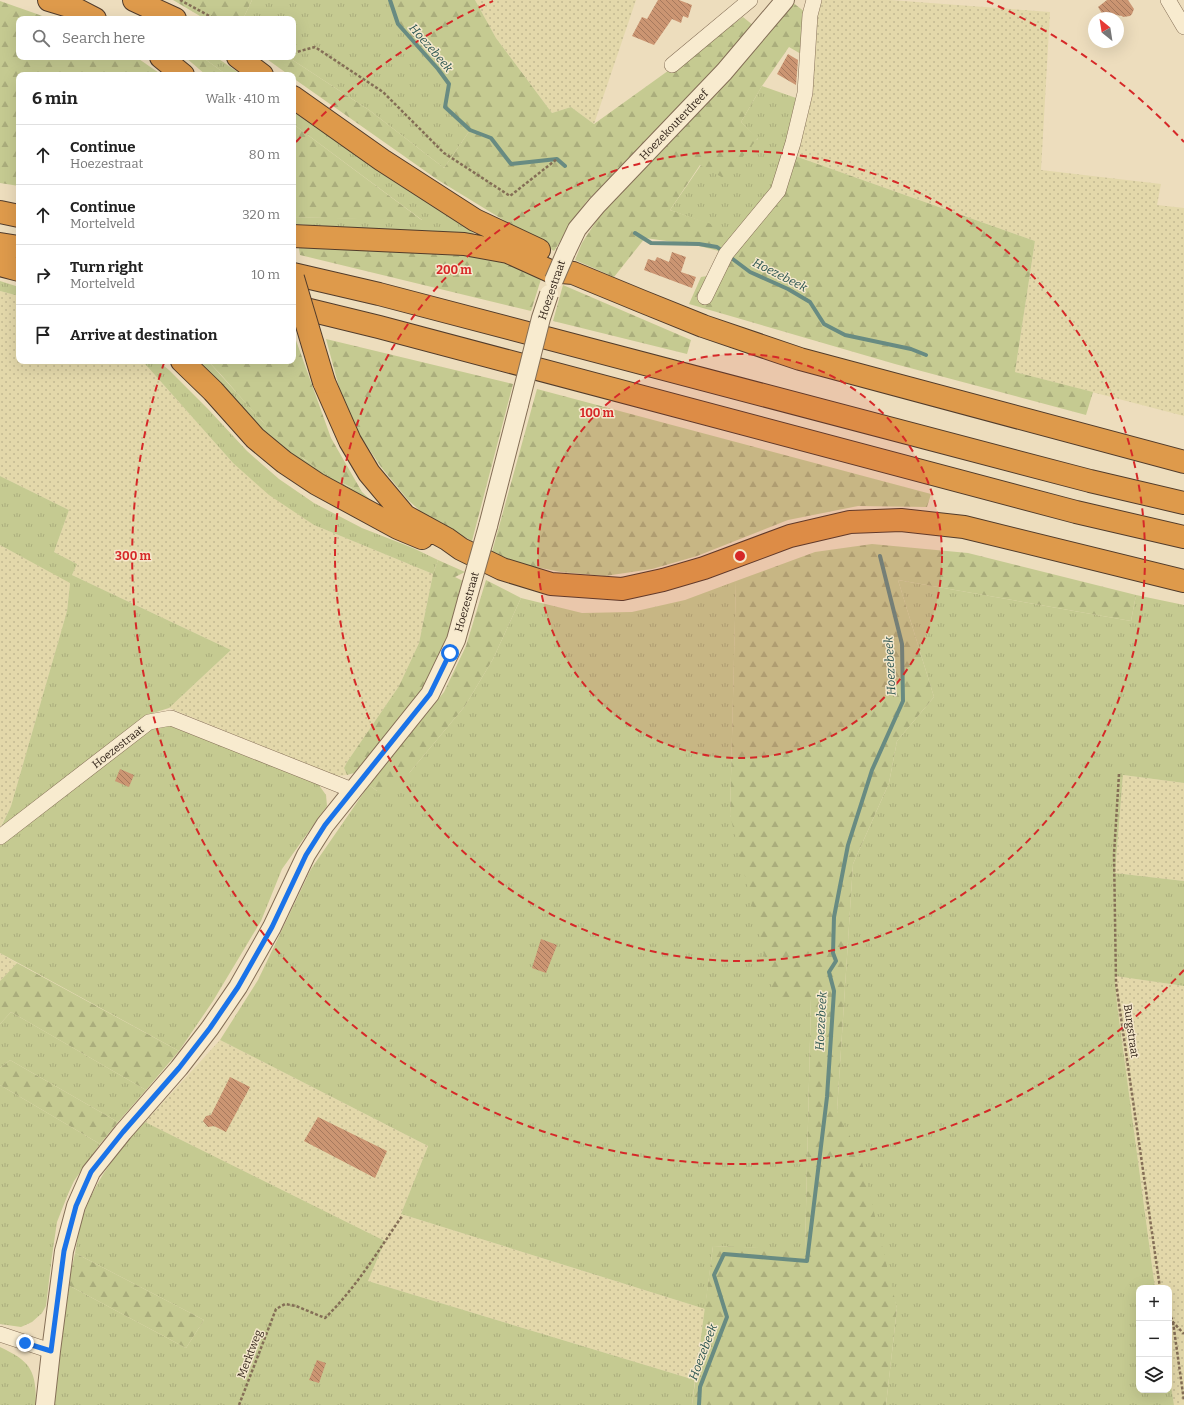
<!DOCTYPE html>
<html lang="en">
<head>
<meta charset="utf-8">
<style>
  :root { --surface:#fff; --page:#f2f2f2; --text:#222; --muted:#767676; --line:#e0e0e0 }
  body { margin:0; font-family:Bitter,serif; background:var(--page); color:var(--text) }
  .controls { position:absolute; right:12px; bottom:12px; display:grid; overflow:hidden; border-radius:8px; box-shadow:0 4px 16px #0002 }
  .controls button { width:36px; height:36px; display:grid; place-items:center; padding:0; border:0; border-bottom:1px solid var(--line); background:var(--surface); color:var(--text); font:20px sans-serif }
  .compass { position:absolute; left:1088px; top:12px; width:36px; height:36px; border-radius:50%; background:var(--surface); box-shadow:0 4px 16px #0002; rotate:330deg }
  .stop { position:absolute; width:12px; height:12px; margin:-9px; border:3px solid #1a73e8; border-radius:50%; background:#fff }
  .stop.end { background:#1a73e8; border-color:#fff; box-shadow:0 1px 4px #0008 }
  .list { margin:0; padding:0; list-style:none }
  h2 { display:flex; justify-content:space-between; align-items:center; height:52px; margin:0; padding:0 16px; font-size:17px }
  h2 small { font-size:13px; font-weight:400; color:var(--muted) }
  .list li { display:grid; grid-template-columns:26px 1fr auto; gap:12px; align-items:center; box-sizing:border-box; height:60px; padding:0 16px; border-top:1px solid var(--line) }
  .list b { display:block; font-size:15px; white-space:nowrap }
  .list p { margin:0; font-size:13px; white-space:nowrap; color:var(--muted) }
  .list em { font-size:13px; font-style:normal; color:var(--muted) }
  .icon { flex:none; width:22px; height:22px; fill:none; stroke:currentColor; stroke-width:2; stroke-linecap:round; stroke-linejoin:round }
  .map { position:relative; flex:none; width:1184px; height:1405px; overflow:hidden }
  .search { position:absolute; background:var(--surface); box-shadow:0 4px 16px #0002; left:16px; top:16px; width:280px; height:44px; display:flex; align-items:center; gap:10px; box-sizing:border-box; padding:0 14px; border-radius:8px; color:var(--muted); font-size:15px }
  .panel { position:absolute; background:var(--surface); box-shadow:0 4px 16px #0002; left:16px; top:72px; width:280px; height:292px; border-radius:8px }
  .map>svg:first-child { display:block }
  .farmland { fill:url(#farmland-dots) }
  .grass { fill:url(#grass-tufts) }
  .forest { fill:url(#forest-firs) }
  .lines { fill:none; stroke-linecap:round; stroke-linejoin:round }
  .stream { stroke:#688b82; stroke-width:4 }
  .building { fill:url(#building-back-hatch) }
  .minor-casing { stroke:#846e56; stroke-width:16 }
  .tertiary-casing { stroke:#846e56; stroke-width:20 }
  .motorway-casing { stroke:#523c2b; stroke-width:24 }
  .path { stroke:#846e56; stroke-width:2.5; stroke-dasharray:3 2; stroke-linecap:butt }
  .minor { stroke:#f8ebcf; stroke-width:15 }
  .tertiary { stroke:#f8ebcf; stroke-width:18 }
  .motorway { stroke:#de9a4b; stroke-width:22 }
  .tertiary-bridge-casing { stroke:#846e56; stroke-width:20; stroke-linecap:butt }
  .motorway-bridge-casing { stroke:#523c2b; stroke-width:24; stroke-linecap:butt }
  .tertiary-bridge { stroke:#f8ebcf; stroke-width:18 }
  .motorway-bridge { stroke:#de9a4b; stroke-width:22 }
  .route { stroke:#1a73e8; stroke-width:5 }
  .ring { fill:none; stroke:#d62828; stroke-width:2; stroke-dasharray:7 5 }
  .labels { text-anchor:middle; dominant-baseline:central; stroke-width:3; stroke-linejoin:round; paint-order:stroke }
  .street-label { font-size:11px; fill:#34261b; stroke:#f5e8cc }
  .water-label { font-size:12px; font-style:italic; fill:#2a5450; stroke:#f5e8cc }
  .centre { fill:#d62828; stroke:#f5e8cc; stroke-width:2 }
  .ring-label { font-size:12px; text-anchor:middle; font-weight:bold; fill:#d62828; stroke:#f5e8cc; stroke-width:3; stroke-linejoin:round; paint-order:stroke }
</style>
</head>
<body>
<div class="map">
<svg width="1184" height="1405" viewBox="0 0 1184 1405">
  <defs>
    <pattern id="farmland-dots" width="8" height="8" patternUnits="userSpaceOnUse"><rect width="8" height="8" fill="#e3d8aa"/><path d="M2 2h.1M6 6h.1" fill="none" stroke="#c3b992" stroke-width="1.8" stroke-linecap="round"/></pattern>
    <pattern id="grass-tufts" width="24" height="20" patternUnits="userSpaceOnUse"><rect width="24" height="20" fill="#c5ca91"/><path d="M3 7l-1-3M5 7V3M7 7l1-3M15 17l-1-3M17 17v-4M19 17l1-3" fill="none" stroke="#aaad7c"/></pattern>
    <pattern id="forest-firs" width="22" height="20" patternUnits="userSpaceOnUse"><rect width="22" height="20" fill="#c5ca91"/><path d="M5 1l3.5 6h-7zM16 11l3.5 6h-7z" fill="#aaad7c"/></pattern>
    <pattern id="building-back-hatch" width="6" height="6" patternUnits="userSpaceOnUse"><rect width="6" height="6" fill="#cb9572"/><path d="M-1 5l2 2M0 0l6 6M5-1l2 2" fill="none" stroke="#a6795d"/></pattern>
  </defs>
  <rect width="100%" height="100%" fill="#edddbd"/>
  <path class="farmland" d="M 475,0 L 636,0 L 594,124 L 571,107 L 552,113 L 496,38 Z
    M 817,0 L 890,0 L 1050,12 L 1041,170 L 1161,184 L 1157,205 L 1184,208 L 1184,416 L 1015,372 L 1035,241 L 795,156 Z
    M 0,291 L 19,296 L 19,361 L 142,361 L 146,365 L 233,463 L 314,525 L 433,574 L 419,643 L 399,686 L 347,762 L 344,768 L 347,775 L 336,776 L 323,771 L 169,708 L 231,650 L 72,575 L 77,564 L 54,552 L 69,510 L 0,476 Z
    M 0,545 L 70,582 L 67,611 L 11,806 L 0,828 Z
    M 1123,775 L 1184,783 L 1184,881 L 1115,873 Z
    M 0,953 L 17,963 L 0,981 Z
    M 1115,976 L 1184,986 L 1184,1405 L 1174,1405 L 1169,1373 L 1169,1288 L 1155,1288 L 1117,1004 Z
    M 220,1040 L 428,1146 L 401,1214 L 705,1309 L 695,1380 L 368,1281 L 385,1241 L 145,1122 Z"/>
  <path class="grass" d="M 252,0 L 390,0 L 398,24 L 438,69 L 449,84 L 445,107 L 470,130 L 444,168 L 369,110 L 288,57 L 293,57 L 293,19 L 243,19 Z
    M 202,57 L 216,57 L 242,75 L 227,75 Z
    M 762,86 L 799,99 L 774,188 L 737,234 L 670,210 L 701,165 L 758,139 L 741,122 Z
    M 293,111 L 387,177 L 471,231 L 475,235 L 293,224 L 293,217 L 422,220 L 293,124 Z
    M 0,281 L 19,287 L 19,296 L 0,291 Z
    M 142,361 L 158,361 L 169,370 L 208,409 L 247,451 L 279,479 L 314,503 L 362,528 L 413,548 L 438,560 L 433,574 L 314,525 L 269,495 L 233,463 L 146,365 Z
    M 190,361 L 208,361 L 262,421 L 305,460 L 347,486 L 362,492 L 380,509 L 281,452 Z
    M 0,476 L 69,510 L 54,552 L 77,564 L 72,575 L 231,650 L 169,708 L 153,713 L 1,827 L 11,806 L 67,611 L 70,583 L 0,545 Z
    M 898,580 L 1131,621 L 1136,595 L 1184,605 L 1184,783 L 1123,775 L 1115,873 L 1184,881 L 1184,986 L 1115,976 L 1117,1004 L 1155,1288 L 1139,1288 L 1139,1390 L 1169,1390 L 1169,1373 L 1174,1405 L 886,1405 L 897,1308 L 837,1111 L 853,864 L 889,783 L 897,741 L 934,697 Z
    M 736,581 L 730,815 L 811,998 L 805,1250 L 713,1246 L 705,1309 L 401,1214 L 428,1146 L 220,1040 L 258,980 L 311,869 L 369,785 L 377,791 L 410,772 L 465,706 L 493,659 L 521,598 L 582,613 L 632,612 L 685,600 Z
    M 167,725 L 316,781 L 326,795 L 327,806 L 282,869 L 261,921 L 213,1001 L 179,1051 L 0,953 L 0,843 L 150,728 Z
    M 11,1012 L 146,1090 L 118,1122 L 10,1060 L 0,1068 L 0,1024 Z
    M 0,1085 L 100,1144 L 74,1181 L 68,1194 L 57,1222 L 52,1256 L 46,1306 L 42,1313 L 32,1322 L 21,1327 L 0,1324 Z
    M 145,1122 L 385,1241 L 368,1281 L 695,1380 L 692,1405 L 53,1405 L 68,1285 L 186,1348 L 204,1320 L 75,1253 C 77,1243 78,1233 81,1223 C 93,1182 117,1152 145,1122 Z
    M 0,1347 C 32,1362 36,1371 36,1405 L 0,1405 Z"/>
  <path class="forest" d="M 173,0 L 252,0 L 243,19 L 205,19 Z
    M 390,0 L 475,0 L 496,38 L 552,113 L 571,107 L 594,124 L 743,17 L 754,26 L 655,132 L 586,202 L 554,251 L 438,180 L 293,78 L 293,75 L 289,75 L 264,57 L 288,57 L 369,110 L 444,168 L 470,130 L 445,107 L 449,84 L 438,69 L 398,24 Z
    M 0,1 L 51,19 L 19,19 L 19,57 L 136,57 L 162,75 L 19,75 L 19,186 L 0,183 Z
    M 792,2 L 805,12 L 801,54 L 789,47 L 762,86 L 741,122 L 758,138 L 725,179 L 700,165 L 670,210 L 723,228 L 737,234 L 723,252 L 695,245 L 645,238 L 614,277 L 575,260 L 582,243 L 597,220 L 638,171 L 777,23 Z
    M 185,57 L 202,57 L 227,75 L 206,75 Z
    M 293,124 L 423,221 L 293,217 Z
    M 795,156 L 1035,241 L 1015,372 L 1093,392 L 1086,415 L 895,364 L 689,304 L 701,277 L 719,274 Z
    M 298,243 L 463,255 L 502,259 L 542,276 L 531,311 L 300,255 Z
    M 563,285 L 691,340 L 687,354 L 553,321 Z
    M 293,332 L 331,438 L 362,492 C 324,477 290,450 261,420 C 243,401 227,380 208,361 L 293,361 Z
    M 326,339 L 513,384 L 472,541 L 428,518 L 408,500 L 381,467 L 359,434 L 340,391 Z
    M 537,389 L 931,494 L 927,507 L 858,506 L 788,520 L 697,556 L 652,569 L 605,576 L 561,572 L 520,564 L 492,552 Z
    M 872,544 L 968,553 L 1136,595 L 1131,621 L 898,580 L 934,697 L 897,741 L 889,783 L 853,864 L 837,1111 L 861,1158 L 897,1308 L 886,1405 L 692,1405 L 713,1246 L 805,1249 L 811,999 L 774,996 L 730,815 L 736,581 L 815,552 Z
    M 438,560 L 465,572 L 455,577 L 463,581 L 449,637 L 433,671 L 415,700 L 354,773 L 347,775 L 344,768 L 347,762 L 399,686 L 419,643 L 433,574 Z
    M 486,580 L 521,598 L 493,659 L 465,706 L 410,772 L 387,791 L 377,791 L 369,785 L 444,692 L 466,646 Z
    M 17,963 L 179,1051 L 146,1090 L 11,1012 L 0,1024 L 0,981 Z
    M 10,1060 L 118,1122 L 100,1144 L 0,1085 L 0,1068 Z
    M 75,1253 L 204,1320 L 186,1348 L 68,1285 Z"/>
  <g class="lines">
    <path class="stream" d="M 390,0 L 398,24 L 438,69 L 449,84 L 445,107 L 470,130 L 491,138 L 511,164 L 557,159 L 565,166
      M 635,233 L 651,243 L 699,244 L 717,247 L 721,250
      M 730,257 L 750,272 L 788,289 L 810,302 L 824,324 L 845,335 L 911,349 L 926,355
      M 699,1405 L 700,1387 L 727,1317 L 714,1275 L 724,1254 L 807,1261 L 827,1097 L 834,991 L 829,972 L 836,961 L 833,953 L 834,917 L 848,845 L 872,770 L 903,701 L 902,644 L 880,556"/>
  </g>
  <path class="building" d="M 658,0 L 679,0 L 692,5 L 688,18 L 683,16 L 681,23 L 672,19 L 654,45 L 632,36 L 642,17 L 647,19 Z
    M 1107,0 L 1128,0 L 1134,9 L 1132,14 L 1130,16 L 1123,17 L 1122,16 L 1111,14 L 1105,18 L 1098,7 Z
    M 788,54 L 798,60 L 796,85 L 777,74 Z
    M 672,252 L 686,257 L 681,272 L 696,277 L 692,288 L 644,270 L 648,259 L 655,261 L 657,257 L 669,262 Z
    M 120,769 L 134,775 L 129,787 L 115,781 Z
    M 541,939 L 557,945 L 546,973 L 532,968 Z
    M 230,1077 L 250,1087 L 226,1132 L 214,1126 L 208,1127 L 203,1121 L 206,1116 L 211,1115 Z
    M 318,1117 L 387,1151 L 375,1178 L 304,1141 Z
    M 317,1360 L 326,1363 L 319,1383 L 309,1380 Z"/>
  <g class="lines">
    <g class="minor-casing">
      <path id="minor" d="M 1168,0 L 1184,27
        M 672,65 L 750,0
        M 705,297 L 726,254 L 778,191 L 793,143 L 805,93 L 810,15 L 814,0
        M 0,837 L 149,722 L 171,718 L 352,790
        M 0,1334 L 51,1351"/>
    </g>
    <g class="tertiary-casing">
      <path id="tertiary" d="M 566,252 L 577,229 L 597,205 L 724,72 L 785,0
        M 488,526 L 519,405
        M 45,1405 L 51,1351 L 64,1251 L 76,1206 L 91,1172 L 123,1132 L 179,1068 L 210,1028 L 238,987 L 272,927 L 306,855 L 325,825 L 430,694 L 456,640 L 467,600"/>
    </g>
    <g class="motorway-casing">
      <path id="motorway" d="M 49,0 L 72,7 L 95,19
        M 134,0 L 175,19
        M 161,57 L 183,75
        M 238,57 L 262,75
        M 293,97 L 382,160 L 475,220 L 539,250
        M 0,212 L 19,216
        M 293,236 L 464,244 L 508,252 L 550,271 L 573,273 L 641,301 L 703,326 L 800,359 L 1184,462
        M 0,244 L 19,247
        M 0,265 L 19,270
        M 293,274 L 379,294 L 1090,481 L 1184,503
        M 293,306 L 379,327 L 1076,512 L 1184,537
        M 182,361 L 213,391 L 255,438 L 284,462 L 317,484 L 398,528 L 422,538
        M 324,382 L 350,441 L 369,473 L 405,516 L 447,539 L 461,549 L 502,569 L 551,584 L 622,589 L 663,580 L 704,568 L 790,536 L 850,522 L 901,520 L 964,527 L 1184,581"/>
    </g>
    <path class="path" d="M 180,0 L 215,19
      M 293,53 L 315,47 L 383,92 L 444,153 L 510,196 L 557,159
      M 1119,774 L 1114,854 L 1116,983 L 1160,1288
      M 1169,1312 L 1173,1322 L 1184,1334
      M 1173,1322 L 1184,1401
      M 239,1405 L 276,1309 L 285,1304 L 296,1306 L 325,1318 C 356,1288 378,1251 402,1216"/>
    <use href="#minor" class="minor"/>
    <use href="#tertiary" class="tertiary"/>
    <use href="#motorway" class="motorway"/>
    <g class="tertiary-bridge-casing">
      <path id="tertiary-bridge" d="M 554,280 L 566,252
        M 519,405 L 541,318 L 549,294
        M 467,600 L 488,526"/>
    </g>
    <g class="motorway-bridge-casing">
      <path id="motorway-bridge" d="M 293,278 L 324,382"/>
    </g>
    <use href="#tertiary-bridge" class="tertiary-bridge"/>
    <use href="#motorway-bridge" class="motorway-bridge"/>
  </g>
  <g class="lines">
    <path class="route" d="M 25,1343 L 51,1351 L 64,1251 L 76,1206 L 91,1172 L 123,1132 L 179,1068 L 210,1028 L 238,987 L 272,927 L 306,855 L 325,825 L 430,694 L 450,653"/>
  </g>
  <circle cx="740" cy="556" r="202" fill="#d62828" fill-opacity=".12"/>
  <g class="ring">
    <circle cx="740" cy="556" r="202"/>
    <circle cx="740" cy="556" r="405"/>
    <path d="M1184 970A607 607 0 0 1 164 363M296 142A607 607 0 0 1 493 1M987 1A607 607 0 0 1 1184 142"/>
  </g>
  <g class="labels">
    <g class="street-label">
      <text transform="translate(674 125) rotate(-46)">Hoezekouterdreef</text>
      <text transform="translate(552 290) rotate(-71)">Hoezestraat</text>
      <text transform="translate(467 602) rotate(-74)">Hoezestraat</text>
      <text transform="translate(118 747) rotate(-38)">Hoezestraat</text>
      <text transform="translate(1131 1031) rotate(82)">Burgstraat</text>
      <text transform="translate(250 1354) rotate(-69)">Merktweg</text>
    </g>
    <g class="water-label">
      <text transform="translate(431 48) rotate(49)">Hoezebeek</text>
      <text transform="translate(780 275) rotate(27)">Hoezebeek</text>
      <text transform="translate(890 666) rotate(-93)">Hoezebeek</text>
      <text transform="translate(821 1021) rotate(-87)">Hoezebeek</text>
      <text transform="translate(703 1352) rotate(-69)">Hoezebeek</text>
    </g>
  </g>
  <circle cx="740" cy="556" r="6" class="centre"/>
  <g class="ring-label">
    <text x="454" y="274">200 m</text>
    <text x="597" y="417">100 m</text>
    <text x="133" y="560">300 m</text>
  </g>
</svg>
<div class="controls">
<button>+</button>
<button>−</button>
<button><svg class="icon" aria-label="layers" viewBox="0 0 24 24"><path d="M12 4l9 5-9 5-9-5zM3 14l9 5 9-5"/></svg></button>
</div>
<svg class="compass" viewBox="-18 -18 36 36"><path d="M0-13l5 13h-10z" fill="#e53935"/><path d="M0 13l5-13h-10z" fill="#767676"/></svg>
<div class="stop" style="left:450px;top:653px"></div>
<div class="stop end" style="left:25px;top:1343px"></div>
<div class="search"><svg class="icon" aria-label="search" viewBox="0 0 24 24"><circle cx="10" cy="10" r="6"/><path d="M15 15l6 6"/></svg>Search here</div>
<section class="panel">
<h2>6 min<small>Walk · 410 m</small></h2>
<ul class="list">
<li><svg class="icon" aria-label="ahead" viewBox="0 0 24 24"><path d="M12 20V5M6 11l6-6 6 6"/></svg><div><b>Continue</b><p>Hoezestraat</p></div><em>80 m</em></li>
<li><svg class="icon" aria-label="ahead" viewBox="0 0 24 24"><path d="M12 20V5M6 11l6-6 6 6"/></svg><div><b>Continue</b><p>Mortelveld</p></div><em>320 m</em></li>
<li><svg class="icon" aria-label="right" viewBox="0 0 24 24"><path d="M7 20v-9h11M14 6l5 5-5 5"/></svg><div><b>Turn right</b><p>Mortelveld</p></div><em>10 m</em></li>
<li><svg class="icon" aria-label="arrive" viewBox="0 0 24 24"><path d="M6 21V4h12l-3 4 3 4H6"/></svg><div><b>Arrive at destination</b></div></li>
</ul>
</section>
</div>
</body>
</html>
